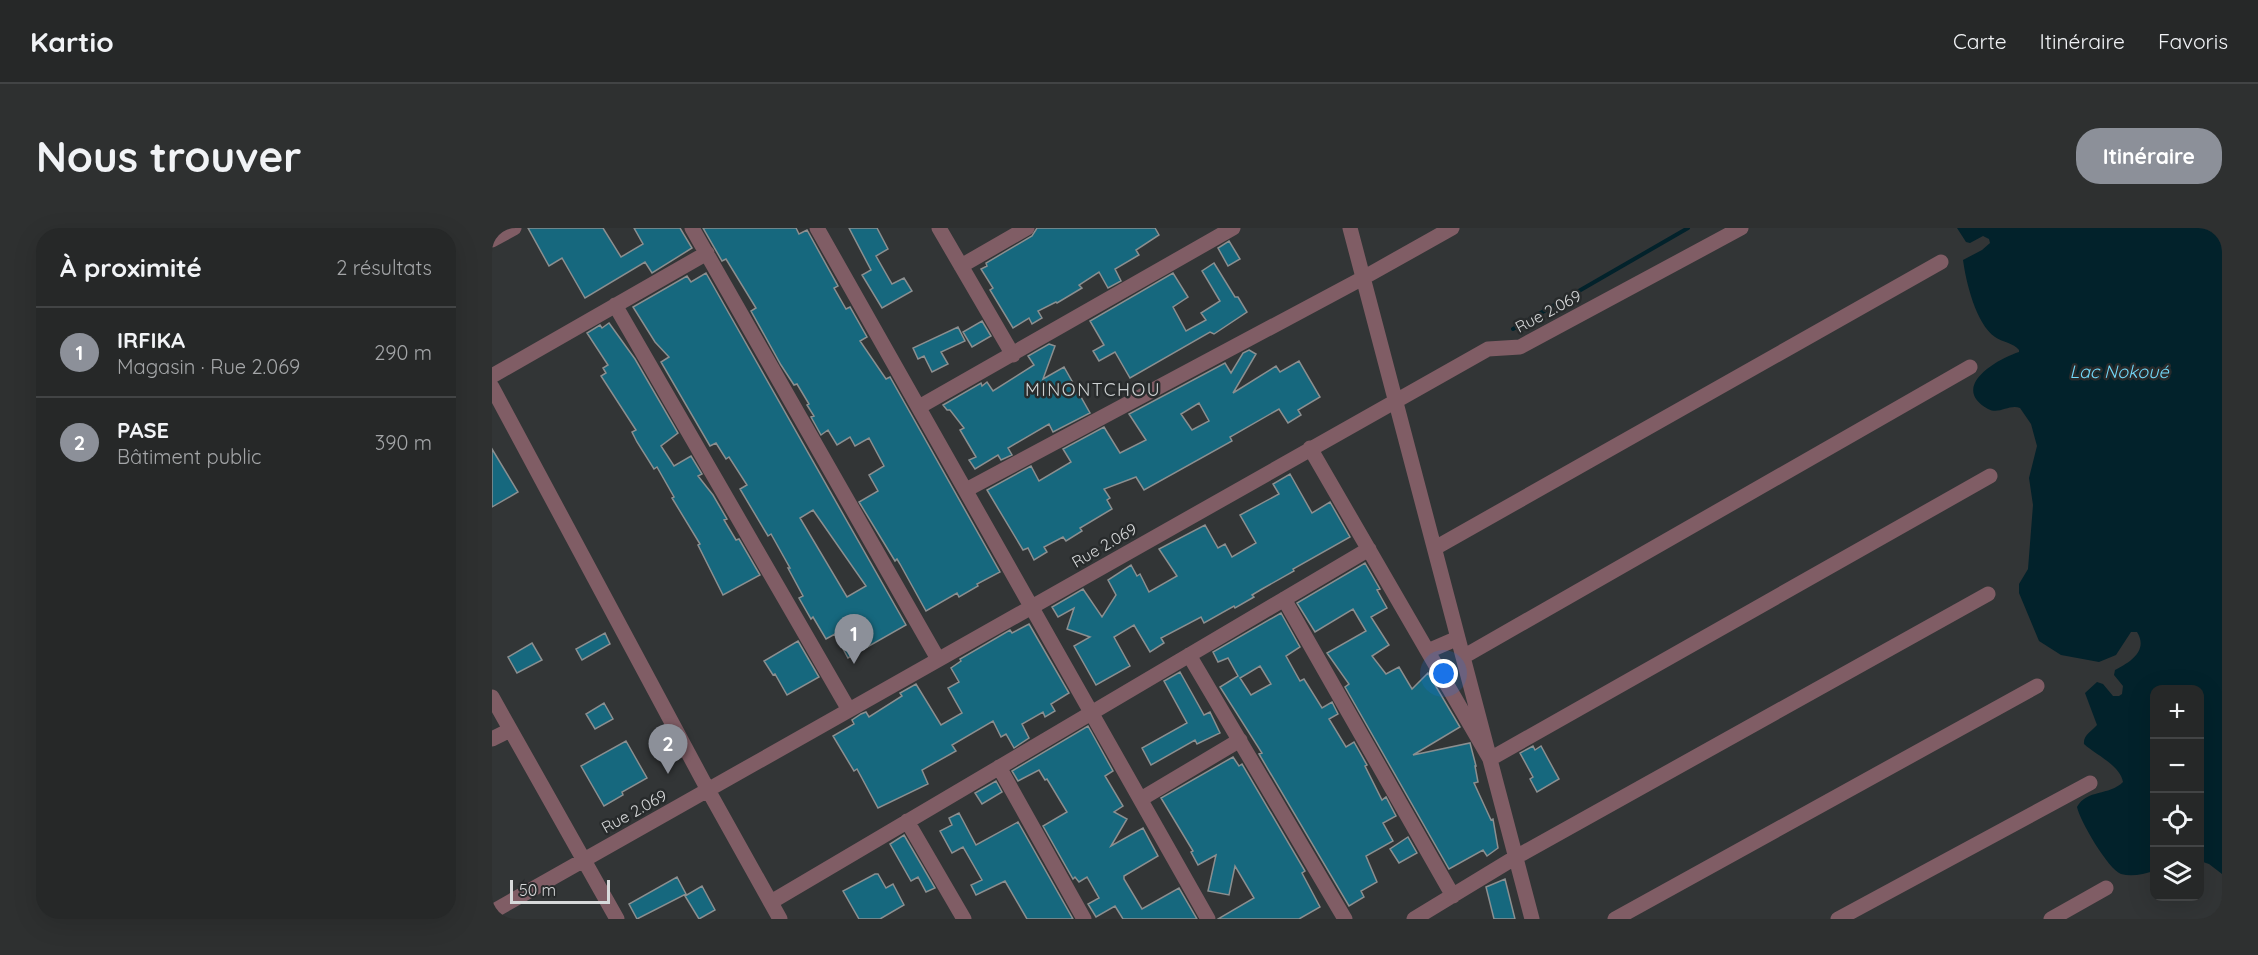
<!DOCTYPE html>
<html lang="fr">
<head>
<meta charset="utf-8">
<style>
  :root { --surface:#262828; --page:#2e3030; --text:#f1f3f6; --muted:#a4a6a8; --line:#424445; --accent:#8c9099 }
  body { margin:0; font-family:Quicksand,sans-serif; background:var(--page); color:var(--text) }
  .controls { position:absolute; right:18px; bottom:18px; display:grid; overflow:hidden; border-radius:12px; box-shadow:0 6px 24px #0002 }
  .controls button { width:54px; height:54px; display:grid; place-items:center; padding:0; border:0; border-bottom:2px solid var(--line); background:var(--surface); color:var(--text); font:30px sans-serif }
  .scale { position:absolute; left:18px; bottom:15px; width:100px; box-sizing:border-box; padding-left:6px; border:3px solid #d7d9da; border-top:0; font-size:16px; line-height:21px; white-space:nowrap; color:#d7d9da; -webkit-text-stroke:4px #282b2c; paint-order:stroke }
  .you { position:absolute; left:952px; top:446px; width:21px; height:21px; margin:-15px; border:4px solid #fff; border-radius:50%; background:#1a73e8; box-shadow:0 0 0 9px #1a73e833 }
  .badge { display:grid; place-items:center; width:39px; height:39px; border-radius:50%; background:var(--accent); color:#fff; font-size:20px; font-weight:700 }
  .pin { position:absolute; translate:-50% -50px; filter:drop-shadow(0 2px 3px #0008) }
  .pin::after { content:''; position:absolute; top:32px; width:21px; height:18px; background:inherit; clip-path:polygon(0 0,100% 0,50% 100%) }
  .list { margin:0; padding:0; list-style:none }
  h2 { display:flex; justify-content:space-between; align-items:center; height:78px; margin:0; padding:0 24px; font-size:26px }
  h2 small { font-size:20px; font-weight:400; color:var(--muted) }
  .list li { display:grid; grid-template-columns:39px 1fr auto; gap:18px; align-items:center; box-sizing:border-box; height:90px; padding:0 24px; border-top:2px solid var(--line) }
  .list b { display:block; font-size:22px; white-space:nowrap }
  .list p { margin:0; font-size:20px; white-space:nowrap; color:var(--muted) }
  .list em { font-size:20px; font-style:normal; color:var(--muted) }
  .icon { flex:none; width:33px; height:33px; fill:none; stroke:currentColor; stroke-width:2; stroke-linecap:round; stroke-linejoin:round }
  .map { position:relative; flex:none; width:1730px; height:691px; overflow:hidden; border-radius:24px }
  header { display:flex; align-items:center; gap:36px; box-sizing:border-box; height:84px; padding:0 30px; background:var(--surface); border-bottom:2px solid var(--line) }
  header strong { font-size:28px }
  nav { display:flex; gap:33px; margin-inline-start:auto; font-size:21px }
  .intro { display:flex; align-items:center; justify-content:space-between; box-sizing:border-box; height:144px; padding:0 36px }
  h1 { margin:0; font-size:42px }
  .button { padding:15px 27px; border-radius:24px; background:var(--accent); color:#fff; font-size:21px; font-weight:700 }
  main { display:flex; gap:36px; padding:0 36px }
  aside { flex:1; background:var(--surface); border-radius:24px; box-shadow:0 6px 24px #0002 }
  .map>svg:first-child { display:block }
  .water { fill:#02222b }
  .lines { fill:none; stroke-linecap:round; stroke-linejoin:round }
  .stream { stroke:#02222b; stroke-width:4 }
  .building { fill:#16687e; stroke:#8b8f90; stroke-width:1.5; fill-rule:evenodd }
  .minor { stroke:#805d65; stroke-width:15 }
  .labels { text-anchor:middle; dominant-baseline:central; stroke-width:5; stroke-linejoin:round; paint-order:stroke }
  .street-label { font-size:16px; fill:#d7d9da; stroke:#282b2c }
  .water-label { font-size:18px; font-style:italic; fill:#73d9fa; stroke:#282b2c }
  .neighbourhood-label { font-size:18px; letter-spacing:1.5px; fill:#cfd3d4; stroke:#282b2c }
</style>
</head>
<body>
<header>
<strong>Kartio</strong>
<nav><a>Carte</a><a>Itinéraire</a><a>Favoris</a></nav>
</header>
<div class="intro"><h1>Nous trouver</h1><a class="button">Itinéraire</a></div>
<main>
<aside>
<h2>À proximité<small>2 résultats</small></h2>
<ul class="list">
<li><span class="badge">1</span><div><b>IRFIKA</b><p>Magasin · Rue 2.069</p></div><em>290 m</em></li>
<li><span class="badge">2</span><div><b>PASE</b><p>Bâtiment public</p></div><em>390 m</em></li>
</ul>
</aside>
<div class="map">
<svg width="1730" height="691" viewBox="0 0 1730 691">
  <rect width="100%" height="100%" fill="#323536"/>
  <path class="water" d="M 1465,0 L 1730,0 L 1730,646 L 1717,636 L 1708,633 L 1708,461 L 1662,461 L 1662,643 C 1652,646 1640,649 1629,646 C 1616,641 1588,593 1585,579 C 1595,561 1617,568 1631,554 C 1628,537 1604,527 1592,516 C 1591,507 1600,503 1605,497 L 1593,465 L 1605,454 L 1611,456 L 1621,468 L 1627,468 L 1630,466 L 1631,458 L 1622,447 L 1623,442 C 1637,435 1657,423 1645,404 L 1639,404 L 1624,427 L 1607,434 L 1569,427 L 1547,413 L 1527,365 L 1527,356 L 1536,341 L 1541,277 L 1537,250 L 1545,218 L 1539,196 L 1528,180 C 1517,176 1507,187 1496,181 C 1457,159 1505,131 1527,124 L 1527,122 C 1522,115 1510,114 1503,109 C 1484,96 1474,54 1471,32 L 1490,22 L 1498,15 L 1497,11 L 1491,8 L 1478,15 L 1474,14 Z"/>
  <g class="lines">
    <path class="stream" d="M 1021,101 L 1196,0"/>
  </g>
  <path class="building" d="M 36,0 L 111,0 L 129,29 L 151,16 L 142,0 L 188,0 L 200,20 L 160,45 L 153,34 L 93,70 L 70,30 L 57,38 Z
    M 211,0 L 304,0 L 307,6 L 315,2 L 346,58 L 342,60 L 354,81 L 358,79 L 375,109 L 368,113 L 394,151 L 398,149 L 508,344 L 485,356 L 486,358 L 467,369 L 465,365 L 434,383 L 408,336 L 405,331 L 403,333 L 367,274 L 386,263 L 377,247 L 392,238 L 377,210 L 363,218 L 358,209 L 345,217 L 336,202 L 329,207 L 319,189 L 322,188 L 315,177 L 317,176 L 305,156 L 302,157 L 289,137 L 259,83 L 264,80 L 234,31 L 230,33 Z
    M 357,0 L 385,0 L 396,21 L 384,28 L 400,56 L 412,50 L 420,63 L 390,80 L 370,47 L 379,42 Z
    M 545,0 L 663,0 L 667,7 L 644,22 L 647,27 L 623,41 L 629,53 L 616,60 L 607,44 L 587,57 L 590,60 L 565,75 L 564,74 L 546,83 L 550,90 L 540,96 L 537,90 L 521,100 L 498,62 L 501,60 L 489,41 L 495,38 L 494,35 L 540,8 Z
    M 737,13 L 748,31 L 736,38 L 726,20 Z
    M 722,35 L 743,69 L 746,69 L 755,84 L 722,106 L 718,104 L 638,150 L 623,124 L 607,133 L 601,123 L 612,117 L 598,93 L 681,45 L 696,69 L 681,79 L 694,103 L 714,92 L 709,85 L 728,73 L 710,43 Z
    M 214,45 L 414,397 L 356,430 L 343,406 L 334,411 L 321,389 L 319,391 L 307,370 L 311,368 L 296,340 L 298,340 L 279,306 L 276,308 L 248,261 L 255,257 L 237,229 L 234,231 L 224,215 L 218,218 L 169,134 L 177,129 L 163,114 L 141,79 L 195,48 L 199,54 ZM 321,282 L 374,358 L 355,369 L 308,290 Z
    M 490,93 L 499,108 L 480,119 L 471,104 Z
    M 117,95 L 143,131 L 186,205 L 169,218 L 182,238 L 199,228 L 210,246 L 206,248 L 221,267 L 235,291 L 232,292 L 244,312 L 247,311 L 268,347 L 231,367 L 206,317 L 208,316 L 180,270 L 182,269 L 165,239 L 162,241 L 145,214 L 140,204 L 144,202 L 109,148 L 114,145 L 111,140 L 116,137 L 95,105 L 108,97 L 110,100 Z
    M 466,99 L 473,113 L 449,124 L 456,136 L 440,144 L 432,128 L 426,131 L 421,120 Z
    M 557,116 L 563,118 L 551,151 L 572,139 L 598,185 L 561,204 L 557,196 L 516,220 L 520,227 L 509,232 L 506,227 L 483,241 L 477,232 L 484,229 L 468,202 L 472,200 L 458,182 L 455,182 L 451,177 L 489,155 L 490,158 L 495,154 L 501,163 L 542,137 L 536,128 Z
    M 757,122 L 764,126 L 741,165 L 784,138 L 788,144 L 807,133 L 828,169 L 806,182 L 809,187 L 796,195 L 787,181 L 738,209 L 740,213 L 652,262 L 644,249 L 612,261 L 618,270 L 615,272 L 620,281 L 588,300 L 590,303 L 574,313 L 571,309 L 552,319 L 555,324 L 542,332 L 536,320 L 531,322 L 495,262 L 539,238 L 547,253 L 579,234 L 571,221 L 612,199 L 628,225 L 654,212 L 637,186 L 733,135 L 739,145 L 751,125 ZM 707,175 L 717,193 L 700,202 L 689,186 Z
    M 0,221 L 26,264 L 0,279 Z
    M 798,246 L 820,285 L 838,274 L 858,309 L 801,341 L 802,343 L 770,361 L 760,367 L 762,369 L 743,380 L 742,378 L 712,395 L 709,389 L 669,410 L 672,415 L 658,424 L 642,397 L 622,409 L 638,438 L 604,457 L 582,418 L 598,409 L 575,401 L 582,380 L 566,389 L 560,379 L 591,361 L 610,389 L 624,367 L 616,352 L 639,337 L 645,348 L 648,346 L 657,364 L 685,348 L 667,321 L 713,297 L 726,320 L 733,316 L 740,329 L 764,315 L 748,287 L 787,266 L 781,256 Z
    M 873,335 L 888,361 L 885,362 L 895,380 L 879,389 L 897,417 L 880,428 L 894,446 L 907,439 L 920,461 L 936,445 L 968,499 L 921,527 L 978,515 L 984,538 L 983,538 L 986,554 L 982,555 L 999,592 L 1001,591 L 1006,620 L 995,628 L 991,622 L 957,641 L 853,459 L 857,456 L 835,425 L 874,403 L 861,381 L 823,404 L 805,375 Z
    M 789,385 L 808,419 L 794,428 L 808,453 L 812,451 L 830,480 L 840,474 L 846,486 L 837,491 L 854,519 L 862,514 L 875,537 L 873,538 L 890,572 L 894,569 L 904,588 L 891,595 L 901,613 L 874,628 L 885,654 L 869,663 L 872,669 L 857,678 L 767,526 L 770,525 L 728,459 L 746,448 L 736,430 L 726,434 L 721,424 ZM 768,438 L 779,456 L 759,467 L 748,450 Z
    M 537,396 L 577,465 L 559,476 L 563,483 L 553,489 L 551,484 L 530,496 L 537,510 L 522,520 L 514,506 L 509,509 L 501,493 L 460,517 L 464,523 L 430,542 L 436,556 L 386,580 L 365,541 L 362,543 L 341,508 L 362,496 L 360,492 L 369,486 L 374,484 L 377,489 L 410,468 L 408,465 L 424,456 L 449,497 L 470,485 L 456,460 L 467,454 L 459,440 L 469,433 L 468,431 L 518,402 L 520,405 Z
    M 113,405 L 118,416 L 90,432 L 84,421 Z
    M 306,413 L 327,449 L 295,467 L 283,446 L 281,447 L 272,433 Z
    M 40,415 L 50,432 L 25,445 L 16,429 Z
    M 688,444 L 712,487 L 718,484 L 728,505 L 705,516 L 703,512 L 659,537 L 650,520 L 695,495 L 672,453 Z
    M 112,475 L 121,491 L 103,501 L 94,486 Z
    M 596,498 L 621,543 L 613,548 L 631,578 L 622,584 L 635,591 L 619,618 L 651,600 L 666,628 L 632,648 L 632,651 L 650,681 L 687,660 L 705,691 L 631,691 L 623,678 L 604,689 L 596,676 L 607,670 L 595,649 L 587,654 L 583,649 L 581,651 L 551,598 L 575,584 L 555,551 L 553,552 L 547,542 L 526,553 L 520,543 Z
    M 134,513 L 155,550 L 130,564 L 131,567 L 112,578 L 89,538 Z
    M 1041,518 L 1043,522 L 1049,518 L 1067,551 L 1045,564 L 1038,551 L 1041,549 L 1028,525 Z
    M 741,529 L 747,538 L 750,536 L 813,643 L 810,645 L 828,679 L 807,691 L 726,691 L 762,670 L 743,638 L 737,667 L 716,663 L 724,627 L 706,637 L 699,624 L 701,623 L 669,570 Z
    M 504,553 L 510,564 L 490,576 L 483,565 Z
    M 467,585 L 484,617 L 526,594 L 581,691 L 535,691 L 513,653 L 484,667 L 479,657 L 490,652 L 471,619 L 460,625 L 448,603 L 460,597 L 457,590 Z
    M 412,607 L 443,660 L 434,664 L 426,649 L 419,653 L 398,616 Z
    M 916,609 L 925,625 L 907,635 L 898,621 Z
    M 383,646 L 386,646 L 394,660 L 401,656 L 412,677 L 388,691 L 367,691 L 351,663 Z
    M 185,649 L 194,666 L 145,691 L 137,676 Z
    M 1013,651 L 1023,691 L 1002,691 L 994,659 Z
    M 210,658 L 223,682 L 207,691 L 193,668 Z"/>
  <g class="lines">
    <path class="minor" d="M 200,0 L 446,431
      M 325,0 L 716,691
      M 447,0 L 521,127
      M 858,0 L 1040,691
      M 0,12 L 22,0
      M 469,38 L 535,0
      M 123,77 L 357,482
      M 0,148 L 215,25
      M 0,159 L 216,562 L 288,691
      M 427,179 L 741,0
      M 818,220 L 998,531 L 1498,248
      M 474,262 L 871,50 L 960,0
      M 943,320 L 1449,34
      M 792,371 L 961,668
      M 936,423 L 966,410
      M 697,427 L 853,691
      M 971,429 L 1478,139
      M 0,469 L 125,691
      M 0,511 L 18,502
      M 507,539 L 592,691
      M 649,571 L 748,512
      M 415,593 L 472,691
      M 279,674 L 877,321
      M 0,684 L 996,121 L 1028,119 L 1249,0
      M 922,691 L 1024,629 L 1496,366
      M 1123,691 L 1545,458
      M 1346,691 L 1598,555
      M 1559,691 L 1614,660"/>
  </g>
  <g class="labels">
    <g class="street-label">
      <text transform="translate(1056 83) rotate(-28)">Rue 2.069</text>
      <text transform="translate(612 317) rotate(-30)">Rue 2.069</text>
      <text transform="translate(142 583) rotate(-29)">Rue 2.069</text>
    </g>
    <g class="water-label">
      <text x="1627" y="143">Lac Nokoué</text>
    </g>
    <g class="neighbourhood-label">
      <text x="601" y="161">MINONTCHOU</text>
    </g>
  </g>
</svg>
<div class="controls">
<button>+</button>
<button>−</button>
<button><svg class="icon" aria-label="locate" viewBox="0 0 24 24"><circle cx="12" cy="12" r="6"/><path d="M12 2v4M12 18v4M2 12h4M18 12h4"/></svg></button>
<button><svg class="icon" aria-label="layers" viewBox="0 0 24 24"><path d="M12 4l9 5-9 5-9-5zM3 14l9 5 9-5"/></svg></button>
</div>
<div class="scale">50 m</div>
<div class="you"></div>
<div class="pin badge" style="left:362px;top:436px">1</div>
<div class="pin badge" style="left:176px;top:546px">2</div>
</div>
</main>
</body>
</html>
